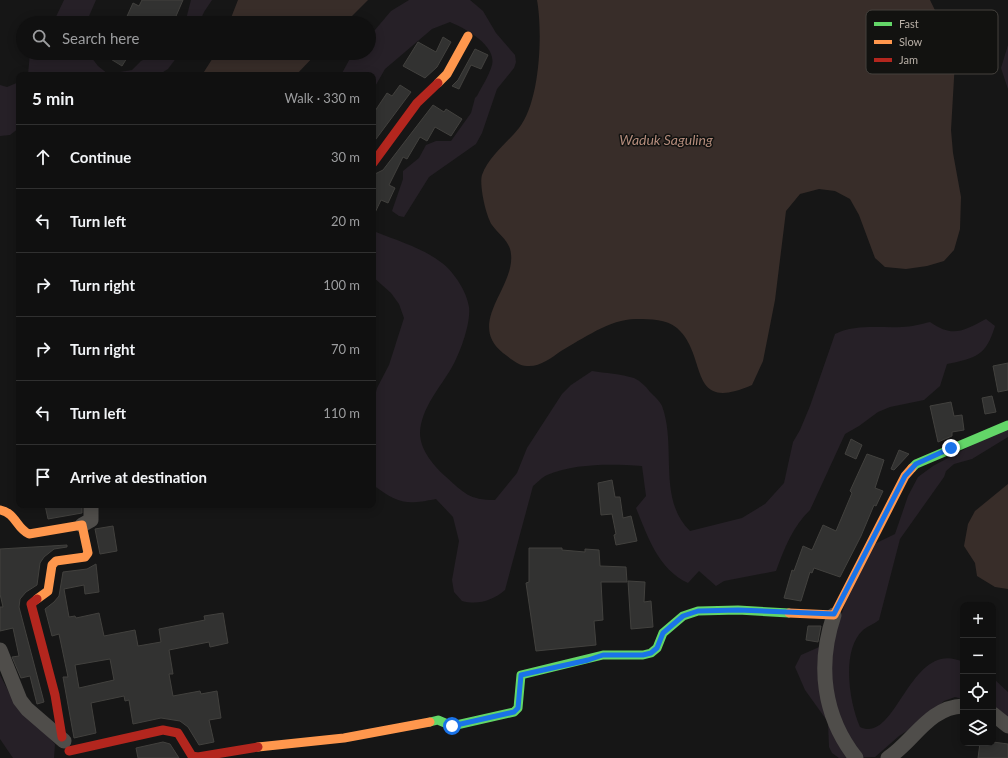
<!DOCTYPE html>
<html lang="en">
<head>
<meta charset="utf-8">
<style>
  :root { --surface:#101010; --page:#191919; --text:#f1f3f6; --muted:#9c9d9f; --line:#303030 }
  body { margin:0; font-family:Lato,sans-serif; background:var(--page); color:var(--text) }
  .controls { position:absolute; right:12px; bottom:12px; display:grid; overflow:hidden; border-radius:8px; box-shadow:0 2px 10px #0003 }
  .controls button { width:36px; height:36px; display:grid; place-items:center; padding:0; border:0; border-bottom:1px solid var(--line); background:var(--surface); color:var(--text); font:20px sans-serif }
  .stop { position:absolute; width:12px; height:12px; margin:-9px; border:3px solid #1a73e8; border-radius:50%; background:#fff }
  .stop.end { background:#1a73e8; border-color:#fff; box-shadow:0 1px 4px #0008 }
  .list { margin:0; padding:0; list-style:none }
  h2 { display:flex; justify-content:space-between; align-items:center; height:52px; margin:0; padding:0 16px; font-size:17px }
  h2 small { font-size:13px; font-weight:400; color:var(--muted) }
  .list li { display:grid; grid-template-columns:26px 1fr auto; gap:12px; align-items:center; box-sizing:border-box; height:64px; padding:0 16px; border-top:1px solid var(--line) }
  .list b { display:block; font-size:15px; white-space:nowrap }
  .list em { font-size:13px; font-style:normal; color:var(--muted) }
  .icon { flex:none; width:22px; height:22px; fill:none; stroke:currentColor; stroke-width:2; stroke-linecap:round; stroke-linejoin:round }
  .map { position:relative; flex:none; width:1008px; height:758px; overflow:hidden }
  .search { position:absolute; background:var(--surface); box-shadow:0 2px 10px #0003; left:16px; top:16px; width:360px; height:44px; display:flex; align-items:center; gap:10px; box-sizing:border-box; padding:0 14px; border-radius:22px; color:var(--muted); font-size:15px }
  .panel { position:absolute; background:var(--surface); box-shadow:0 2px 10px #0003; left:16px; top:72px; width:360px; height:436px; border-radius:8px }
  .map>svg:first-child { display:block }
  .green { fill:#262027 }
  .water { fill:#382d29 }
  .building { fill:#323231; stroke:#42413e; fill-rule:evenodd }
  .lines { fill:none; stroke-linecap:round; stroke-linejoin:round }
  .street { stroke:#4f4d4a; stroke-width:15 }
  .fast { stroke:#63d668; stroke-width:9 }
  .slow { stroke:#ff974d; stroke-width:9 }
  .jam { stroke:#b3261e; stroke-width:9 }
  .route { stroke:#1a73e8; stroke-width:5 }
  .labels { text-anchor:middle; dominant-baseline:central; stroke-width:3; stroke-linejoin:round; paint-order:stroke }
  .water-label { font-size:14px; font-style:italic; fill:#b48c7c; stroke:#121210 }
  .key { fill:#121210; stroke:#44413d; stroke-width:1 }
  .key-label { font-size:11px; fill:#b8afa6 }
</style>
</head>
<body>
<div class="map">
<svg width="1008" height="758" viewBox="0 0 1008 758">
  <rect width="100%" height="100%" fill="#161616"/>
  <path class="green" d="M 64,0 L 96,0 L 86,23 L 53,23 Z
    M 191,0 L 212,0 L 204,12 L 199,23 L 185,23 Z
    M 409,0 L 470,0 L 483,11 L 496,33 L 515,55 L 516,62 L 514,68 L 497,89 L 482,133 L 476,144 L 429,177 L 404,217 L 399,216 L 392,211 L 403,179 L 403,171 L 419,158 L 426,145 L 436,141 L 451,141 L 471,113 L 475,98 L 477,96 C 482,86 489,76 492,65 C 497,45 464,28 450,22 L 432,29 L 385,69 L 373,90 L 373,75 L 341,75 L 353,53 L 369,53 L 369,37 L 391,11 Z
    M 1008,45 L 1008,89 L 1001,68 Z
    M 30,53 L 88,53 L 98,66 L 108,74 L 132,70 L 141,61 L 156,53 L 180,53 L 168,69 L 158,75 L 28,75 Z
    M 19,82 L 19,128 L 10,135 L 0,136 L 0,85 L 7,87 Z
    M 376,232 C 398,241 423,248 442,263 C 454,272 467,292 469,307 C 471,323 460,353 452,367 C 440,388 421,408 420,433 C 420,450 434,466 445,476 C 464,493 469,500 495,500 L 517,473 L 527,448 L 562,394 L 571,385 L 592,371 C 605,373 621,374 634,378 C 640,381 646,386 650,392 C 654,396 660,401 662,406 C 677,446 657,499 690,531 L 742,518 L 765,504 L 784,483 L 793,442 L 800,430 L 810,406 L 835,334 C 855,324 879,328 902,327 C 911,327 921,324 930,322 C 953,338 963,331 986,319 L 995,326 C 986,356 976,358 947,364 L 940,386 L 924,400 L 890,407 L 878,412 L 859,426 L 845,434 L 810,510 C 793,526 784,549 776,571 L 724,581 L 716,586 L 699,571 L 688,583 C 658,569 648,537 636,508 L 646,496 L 642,466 C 612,464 576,463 547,475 C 542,477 537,483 533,486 L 505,590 C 492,601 478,605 462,601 L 454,592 L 452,580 L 459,541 L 453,517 L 436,499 C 405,505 399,504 373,485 L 373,404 L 377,388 L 389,365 L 404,318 L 399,304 L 391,293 L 373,277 L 373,234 Z
    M 1008,426 L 1008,437 L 972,459 L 954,464 L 946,471 L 944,477 L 900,539 L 879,620 C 874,624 868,626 863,630 C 841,650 849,702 860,727 C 897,745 910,637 963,662 L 963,699 L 955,697 L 944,701 L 924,720 L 899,736 L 875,757 L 839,758 L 832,753 L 829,747 L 828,722 L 805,690 L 795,667 L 801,655 L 833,641 L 862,550 L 895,534 L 908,496 L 918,477 L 933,466 Z
    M 0,675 L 13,700 L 55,744 L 54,758 L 13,758 L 0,739 Z
    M 993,678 L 1008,692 L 1008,720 L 1002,712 L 993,708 Z"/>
  <path class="water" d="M 238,0 L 368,0 L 345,23 L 229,23 Z
    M 537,0 L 930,0 L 950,41 L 955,61 L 951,130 L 953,153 L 961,197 L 960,229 L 954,250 L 944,261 L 927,266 L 906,269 L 885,267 L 875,258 L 859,215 L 850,199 L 835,191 L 819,189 L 800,194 L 786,211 L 775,300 L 763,361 L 752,385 C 686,414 709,356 677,328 C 666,319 651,319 637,319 C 612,318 582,339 561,351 C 551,358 540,367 527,366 C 518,366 510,358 503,353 C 466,323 515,288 511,254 C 510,241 499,235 492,225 C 486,216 479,185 482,175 C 489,156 507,143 519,128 C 540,102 543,33 537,0 Z
    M 216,53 L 317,53 L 296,75 L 202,75 Z
    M 1008,484 L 1008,589 L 995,587 L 977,576 L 975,563 L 964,546 L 968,524 L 975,511 Z"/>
  <path class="building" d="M 142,0 L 183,0 L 173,23 L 124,23 L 133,3 L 139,6 Z
    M 443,37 L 451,42 L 437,67 L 425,78 L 403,66 L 418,42 L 436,52 Z
    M 475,49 L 488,55 L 481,69 L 471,65 L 459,89 L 452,86 L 458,80 Z
    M 101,53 L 130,53 L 122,66 Z
    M 400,85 L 411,92 L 373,143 L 373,114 L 387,93 L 392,96 Z
    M 433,105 L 444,112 L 446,109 L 462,119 L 451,136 L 435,127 L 427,141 L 420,137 L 407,159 L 403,157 L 389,185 L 395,188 L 388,203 L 381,200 L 373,217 L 373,175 L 383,170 Z
    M 1008,363 L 1008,390 L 998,392 L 993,366 Z
    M 992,396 L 996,412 L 985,414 L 982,398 Z
    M 951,402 L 954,416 L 962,415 L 964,430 L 952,432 L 952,436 L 938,442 L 930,406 Z
    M 851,439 L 862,445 L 856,459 L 845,454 Z
    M 899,450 L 909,454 L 894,470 L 891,469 Z
    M 867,454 L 884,460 L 875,488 L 883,491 L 876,506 L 874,505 L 861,536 L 840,577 L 814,568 L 812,573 L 810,572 L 801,601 L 784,598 L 792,570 L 794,571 L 803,546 L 812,550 L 823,525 L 836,531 L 852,493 L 850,491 Z
    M 612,480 L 615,497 L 620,497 L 623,518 L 631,516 L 637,541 L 616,545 L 614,535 L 616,534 L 612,514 L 601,515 L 598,483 Z
    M 45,505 L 82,505 L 82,513 L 48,519 Z
    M 113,526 L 117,551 L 100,554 L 95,529 Z
    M 67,545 L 67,547 L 54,549 L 44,557 L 40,563 L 37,585 L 26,592 L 20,599 L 19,607 L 44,702 L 37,704 L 30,676 L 21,678 L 12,657 L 19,656 L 13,628 L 0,631 L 0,607 L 3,607 L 0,594 L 0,549 Z
    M 529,548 L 562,548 L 562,550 L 585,552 L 585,549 L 599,550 L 600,566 L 626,567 L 627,582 L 601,582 L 603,620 L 594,621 L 596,645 L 536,651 L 526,583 L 529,582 Z
    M 96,564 L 99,592 L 85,594 L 84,585 L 64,589 L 69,617 L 75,616 L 76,618 L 99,613 L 104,636 L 135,630 L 138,646 L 161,642 L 159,629 L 205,620 L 204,616 L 223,613 L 228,643 L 210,647 L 209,642 L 169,650 L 173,674 L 169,674 L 173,696 L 200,691 L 201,694 L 217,691 L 221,718 L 209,720 L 214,742 L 199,745 L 188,727 L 180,721 L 161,718 L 133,724 L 129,700 L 125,701 L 124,696 L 91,703 L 96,733 L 74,738 L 63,677 L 68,677 L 59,634 L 52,636 L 45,609 L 54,602 L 59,596 L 63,572 L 87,569 ZM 110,659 L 114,680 L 79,688 L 75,665 Z
    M 628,581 L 645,582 L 644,602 L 651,601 L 653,627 L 631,629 Z
    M 808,626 L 821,626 L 818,642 L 806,640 Z
    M 163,742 L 170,744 L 179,758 L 138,758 L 136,748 Z
    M 993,742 L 1008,744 L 1008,758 L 978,758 L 980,743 Z"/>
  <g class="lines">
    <path class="street" d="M 82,525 L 91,520 L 91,505
      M 834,615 C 817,665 823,716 856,758
      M 0,650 L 20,700 L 27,709 L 64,741
      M 993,714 L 1008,726
      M 888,758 C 913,742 929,707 963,706"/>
    <path class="fast" d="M 912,468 L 916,464 L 1008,425
      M 430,722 L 438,720 L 452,726 L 514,712 L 518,708 L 521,675 L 603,655 L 643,655 L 651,653 L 657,648 L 663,633 L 683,616 L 698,611 L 738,610 L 789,613"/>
    <path class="slow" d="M 438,83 L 447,74 L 468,36
      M 0,510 C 16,513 16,528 29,534 L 82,525 L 88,553 L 85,557 L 56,561 L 52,565 L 48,591 L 37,599
      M 789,613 L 834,615 L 905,476 L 912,468
      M 258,747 L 344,738 L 430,722"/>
    <path class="jam" d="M 373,163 L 417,103 L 438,83
      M 37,599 L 31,604 L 55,695 L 62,737
      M 69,751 L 163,730 L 178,733 L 192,756 L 198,757 L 258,747"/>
  </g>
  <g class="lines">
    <path class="route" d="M 452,726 L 514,712 L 518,708 L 521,675 L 588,660 L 603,655 L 643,655 L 651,653 L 657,648 L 663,633 L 683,616 L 698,611 L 738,610 L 834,614 L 905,476 L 916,464 L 951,448"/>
  </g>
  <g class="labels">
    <g class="water-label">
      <text x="666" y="139">Waduk Saguling</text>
    </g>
  </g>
  <rect x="866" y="10" width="132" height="64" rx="6" class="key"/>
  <rect x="874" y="22" width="18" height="4" fill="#63d668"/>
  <rect x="874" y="40" width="18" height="4" fill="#ff974d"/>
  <rect x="874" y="58" width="18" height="4" fill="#b3261e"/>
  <g class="key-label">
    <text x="899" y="28">Fast</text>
    <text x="899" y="46">Slow</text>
    <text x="899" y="64">Jam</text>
  </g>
</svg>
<div class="controls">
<button>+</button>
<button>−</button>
<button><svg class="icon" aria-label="locate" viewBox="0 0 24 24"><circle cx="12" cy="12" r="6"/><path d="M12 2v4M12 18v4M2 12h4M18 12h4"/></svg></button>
<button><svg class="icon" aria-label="layers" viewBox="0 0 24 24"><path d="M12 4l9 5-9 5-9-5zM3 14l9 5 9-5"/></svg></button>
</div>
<div class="stop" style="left:452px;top:726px"></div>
<div class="stop end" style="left:951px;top:448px"></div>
<div class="search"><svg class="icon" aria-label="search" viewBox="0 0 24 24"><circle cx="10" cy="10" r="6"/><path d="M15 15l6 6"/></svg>Search here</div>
<section class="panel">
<h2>5 min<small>Walk · 330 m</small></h2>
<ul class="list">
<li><svg class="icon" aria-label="ahead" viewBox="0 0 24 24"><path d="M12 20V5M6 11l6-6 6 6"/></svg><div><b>Continue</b></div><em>30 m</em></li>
<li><svg class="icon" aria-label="left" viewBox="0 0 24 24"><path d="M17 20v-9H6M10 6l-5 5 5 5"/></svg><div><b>Turn left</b></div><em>20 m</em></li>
<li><svg class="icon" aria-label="right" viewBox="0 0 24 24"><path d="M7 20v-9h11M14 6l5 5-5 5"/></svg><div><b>Turn right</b></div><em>100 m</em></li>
<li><svg class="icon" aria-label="right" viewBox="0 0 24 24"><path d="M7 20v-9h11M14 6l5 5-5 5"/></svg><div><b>Turn right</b></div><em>70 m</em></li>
<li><svg class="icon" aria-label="left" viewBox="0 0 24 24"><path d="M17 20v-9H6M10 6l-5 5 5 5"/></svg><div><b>Turn left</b></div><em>110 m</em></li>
<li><svg class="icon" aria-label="arrive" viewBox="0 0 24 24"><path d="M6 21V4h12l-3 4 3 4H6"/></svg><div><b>Arrive at destination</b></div></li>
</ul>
</section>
</div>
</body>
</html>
